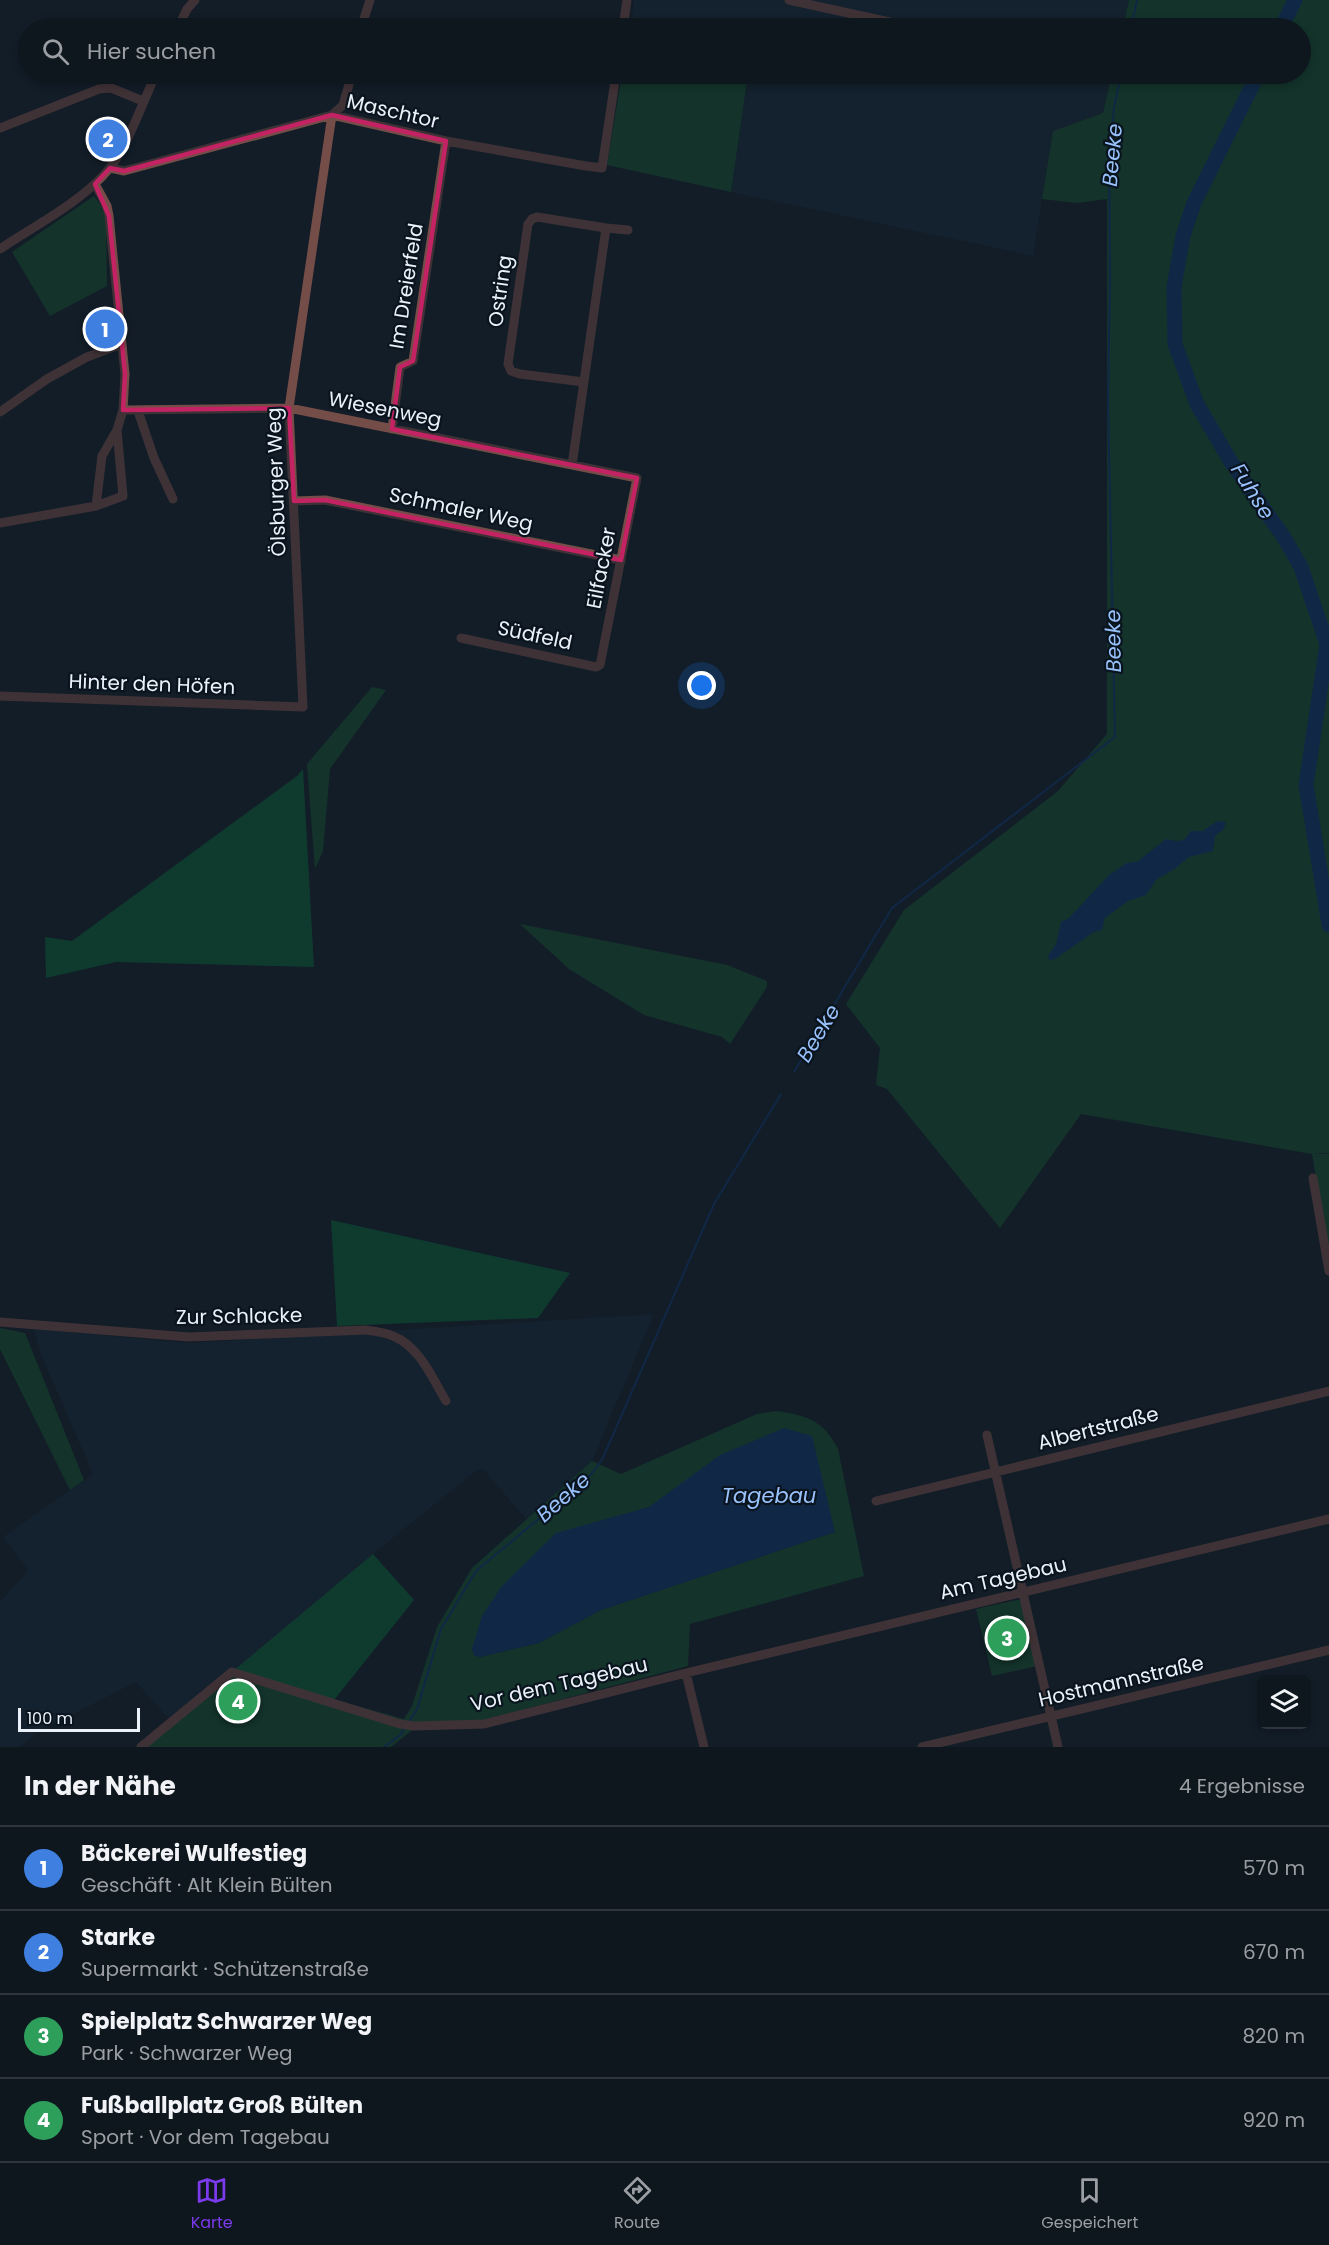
<!DOCTYPE html>
<html lang="de">
<head>
<meta charset="utf-8">
<style>
  :root { --surface:#0e161e; --page:#171f27; --text:#f1f3f6; --muted:#9b9fa4; --line:#2e353c; --accent:#7c3aed }
  body { margin:0; font-family:Poppins,sans-serif; background:var(--page); color:var(--text) }
  .controls { position:absolute; right:18px; bottom:18px; display:grid; overflow:hidden; border-radius:9px; box-shadow:0 3px 9px #0003 }
  .controls button { width:54px; height:54px; display:grid; place-items:center; padding:0; border:0; border-bottom:2px solid var(--line); background:var(--surface); color:var(--text); font:30px sans-serif }
  .scale { position:absolute; left:18px; bottom:15px; width:122px; box-sizing:border-box; padding-left:6px; border:3px solid #eaf1f9; border-top:0; font-size:16px; line-height:21px; white-space:nowrap; color:#eaf1f9; -webkit-text-stroke:4px #0a141e; paint-order:stroke }
  .you { position:absolute; left:702px; top:686px; width:21px; height:21px; margin:-15px; border:4px solid #fff; border-radius:50%; background:#1a73e8; box-shadow:0 0 0 9px #1a73e833 }
  .badge { display:grid; place-items:center; width:39px; height:39px; border-radius:50%; background:var(--accent); color:#fff; font-size:20px; font-weight:700 }
  .pin { position:absolute; translate:-50% -50%; border:3px solid #fff; box-shadow:0 2px 6px #0006 }
  .list { margin:0; padding:0; list-style:none }
  h2 { display:flex; justify-content:space-between; align-items:center; height:78px; margin:0; padding:0 24px; font-size:26px }
  h2 small { font-size:20px; font-weight:400; color:var(--muted) }
  .list li { display:grid; grid-template-columns:39px 1fr auto; gap:18px; align-items:center; box-sizing:border-box; height:84px; padding:0 24px; border-top:2px solid var(--line) }
  .list b { display:block; font-size:22px; white-space:nowrap }
  .list p { margin:0; font-size:20px; white-space:nowrap; color:var(--muted) }
  .list em { font-size:20px; font-style:normal; color:var(--muted) }
  .icon { flex:none; width:33px; height:33px; fill:none; stroke:currentColor; stroke-width:2; stroke-linecap:round; stroke-linejoin:round }
  .map { position:relative; flex:none; width:1329px; height:1747px; overflow:hidden }
  .search { position:absolute; background:var(--surface); box-shadow:0 3px 9px #0003; left:18px; right:18px; top:18px; height:66px; display:flex; align-items:center; gap:15px; box-sizing:border-box; padding:0 21px; border-radius:33px; color:var(--muted); font-size:22px }
  .sheet { height:414px; background:var(--surface) }
  nav { display:flex; justify-content:space-around; align-items:center; box-sizing:border-box; height:84px; border-top:2px solid var(--line); background:var(--surface); font-size:16px; color:var(--muted) }
  nav a { display:grid; justify-items:center; gap:3px }
  nav .on { color:var(--accent) }
  .map>svg:first-child { display:block }
  .built { fill:#172636 }
  .green { fill:#164f30; fill-rule:evenodd }
  .forest { fill:#0b5f37 }
  .water { fill:#0e3569 }
  .lines { fill:none; stroke-linecap:round; stroke-linejoin:round }
  .stream { stroke:#0e3569; stroke-width:2 }
  .river { stroke:#0e3569; stroke-width:15 }
  .minor { stroke:#754d48; stroke-width:9 }
  .marked { fill:none; stroke:#c42363; stroke-width:4.5; stroke-linejoin:round }
  .labels { text-anchor:middle; dominant-baseline:central; stroke-width:4.5; stroke-linejoin:round; paint-order:stroke }
  .street-label { font-size:20px; fill:#eaf1f9; stroke:#0a141e }
  .water-label { font-size:21px; font-style:italic; fill:#99c2fc; stroke:#0a141e }
</style>
</head>
<body>
<div class="map">
<svg width="1329" height="1747" viewBox="0 0 1329 1747">
  <rect width="100%" height="100%" fill="#131d28"/>
  <path class="built" d="M 634,0 L 1129,0 L 1123,28 L 665,28 L 632,17 Z
    M 748,74 L 1112,74 L 1103,113 L 1053,131 L 1033,256 L 731,192 Z
    M 654,1314 L 592,1461 L 527,1520 L 483,1469 L 477,1470 L 373,1554 L 173,1723 L 136,1682 L 36,1733 L 20,1747 L 0,1747 L 0,1602 L 28,1570 L 3,1537 L 93,1474 L 41,1355 L 34,1329 L 189,1343 Z"/>
  <path class="green" d="M 1129,0 L 1329,0 L 1329,1153 L 1312,1154 L 1329,1154 L 1329,1257 L 1312,1154 L 1081,1114 L 1000,1228 L 887,1089 L 876,1085 L 880,1048 L 846,1004 L 904,910 L 1058,791 L 1107,734 L 1107,199 L 1077,203 L 1042,199 L 1053,131 L 1103,113 L 1112,74 L 1300,74 L 1300,28 L 1123,28 Z
    M 632,17 L 665,28 L 630,28 Z
    M 622,74 L 748,74 L 731,192 L 607,165 Z
    M 94,196 L 104,209 L 106,221 L 107,286 L 50,316 L 12,252 Z
    M 372,687 L 386,690 L 330,769 L 323,851 L 315,869 L 307,764 Z
    M 520,924 L 727,965 L 767,981 L 767,987 L 730,1044 L 722,1037 L 644,1015 L 569,969 Z
    M 0,1328 L 25,1333 L 84,1480 L 70,1490 L 0,1349 Z
    M 776,1411 C 807,1415 824,1421 838,1449 L 864,1576 L 690,1624 L 688,1666 L 483,1720 L 420,1724 L 391,1747 L 145,1747 L 233,1671 L 404,1719 L 412,1706 L 437,1627 L 472,1568 L 592,1461 L 621,1474 L 757,1414 ZM 649,1507 L 835,1532 L 601,1610 L 539,1643 L 480,1657 L 474,1655 L 604,1520 Z
    M 1022,1599 L 1038,1666 L 992,1676 L 976,1609 Z"/>
  <path class="forest" d="M 303,769 L 314,967 L 116,962 L 46,978 L 45,937 L 72,941 L 297,776 Z
    M 331,1220 L 570,1273 L 538,1318 L 337,1326 Z
    M 373,1554 L 414,1600 L 334,1700 L 233,1671 Z"/>
  <path class="water" d="M 1217,821 L 1226,822 L 1224,829 L 1215,836 L 1213,851 L 1189,857 L 1176,868 L 1156,880 L 1146,895 L 1128,901 L 1105,918 L 1102,930 L 1094,932 L 1055,959 L 1049,960 L 1048,956 L 1056,944 L 1061,922 L 1069,918 L 1109,875 L 1127,863 L 1138,861 L 1166,839 L 1177,841 L 1184,840 L 1191,831 L 1203,831 Z
    M 784,1428 L 812,1436 L 835,1532 L 601,1610 L 539,1643 L 480,1657 L 474,1655 L 472,1649 L 482,1616 L 502,1586 L 556,1533 L 649,1507 L 720,1455 Z"/>
  <g class="lines">
    <path class="stream" d="M 1131,28 L 1137,0
      M 794,1072 L 892,908 L 1115,737 L 1108,403 L 1110,279 L 1109,165 L 1114,108 L 1121,74
      M 409,1722 L 417,1709 L 441,1629 L 476,1571 L 589,1477 L 602,1460 L 714,1204 L 781,1094
      M 384,1747 L 400,1735 L 404,1729"/>
    <path class="river" d="M 1281,28 L 1295,0
      M 1258,74 L 1194,203 L 1183,236 L 1174,287 L 1175,344 L 1197,404 L 1231,462 L 1283,536 L 1301,567 L 1327,644 L 1306,785 L 1329,925"/>
    <path class="minor" d="M 789,0 L 917,28
      M 178,28 L 187,9 L 195,0
      M 361,28 L 370,0
      M 623,28 L 627,0
      M 0,128 L 99,89 L 111,88 L 143,101
      M 110,168 L 124,171 L 332,115 L 446,141 L 586,166 L 602,168 L 616,74
      M 606,228 L 628,230
      M 0,249 C 34,226 83,201 109,169 C 127,148 143,101 156,74
      M 123,410 L 289,408 L 637,478 L 600,665 L 596,667 L 461,638
      M 138,411 L 154,458 L 173,499
      M 0,412 L 47,379 L 87,357 L 122,344
      M 392,429 L 400,367 L 413,361 L 446,141
      M 572,465 L 606,228 L 537,217 L 532,219 L 528,224 L 508,364 L 511,371 L 520,374 L 584,382
      M 294,501 L 325,500 L 621,560
      M 96,506 L 123,496 L 117,430
      M 0,523 L 96,506 L 102,456 L 117,430 L 123,410 L 125,374 L 109,216 L 107,206 L 95,184
      M 0,696 L 303,707 L 289,408 L 332,115 L 343,105 L 352,74
      M 1313,1178 L 1329,1271
      M 0,1322 L 189,1337 L 365,1330 C 374,1331 385,1332 393,1336 C 420,1347 432,1378 446,1401
      M 987,1435 L 1058,1747
      M 876,1501 L 1329,1391
      M 686,1673 L 704,1747
      M 141,1747 L 232,1672 L 400,1724 L 414,1726 L 484,1724 L 686,1673 L 1329,1519
      M 922,1747 L 1329,1650"/>
  </g>
  <path d="M0 0H1329V1747H0ZM 332,115 L 446,141 L 413,361 L 400,367 L 392,429 L 637,478 L 621,560 L 325,500 L 294,501 L 289,408 L 123,410 L 125,374 L 109,216 L 95,184 L 110,168 L 124,171 Z" fill="#131d28" fill-opacity=".55" fill-rule="evenodd"/>
  <path class="marked" d="M 332,115 L 446,141 L 413,361 L 400,367 L 392,429 L 637,478 L 621,560 L 325,500 L 294,501 L 289,408 L 123,410 L 125,374 L 109,216 L 95,184 L 110,168 L 124,171 Z"/>
  <g class="labels">
    <g class="street-label">
      <text transform="translate(393 111) rotate(13)">Maschtor</text>
      <text transform="translate(406 286) rotate(-81)">Im Dreierfeld</text>
      <text transform="translate(500 291) rotate(-82)">Ostring</text>
      <text transform="translate(385 409) rotate(11)">Wiesenweg</text>
      <text transform="translate(276 482) rotate(-92)">Ölsburger Weg</text>
      <text transform="translate(461 509) rotate(12)">Schmaler Weg</text>
      <text transform="translate(601 568) rotate(-79)">Eilfacker</text>
      <text transform="translate(535 635) rotate(12)">Südfeld</text>
      <text transform="translate(152 684) rotate(2)">Hinter den Höfen</text>
      <text transform="translate(239 1316) rotate(-1)">Zur Schlacke</text>
      <text transform="translate(1098 1428) rotate(-14)">Albertstraße</text>
      <text transform="translate(1003 1578) rotate(-13)">Am Tagebau</text>
      <text transform="translate(1121 1681) rotate(-13)">Hostmannstraße</text>
      <text transform="translate(559 1684) rotate(-13)">Vor dem Tagebau</text>
    </g>
    <g class="water-label">
      <text transform="translate(1112 155) rotate(-85)">Beeke</text>
      <text transform="translate(1253 491) rotate(58)">Fuhse</text>
      <text transform="translate(1113 641) rotate(-91)">Beeke</text>
      <text transform="translate(818 1033) rotate(-59)">Beeke</text>
      <text x="769" y="1495">Tagebau</text>
      <text transform="translate(563 1497) rotate(-41)">Beeke</text>
    </g>
  </g>
</svg>
<div class="controls">
<button><svg class="icon" aria-label="layers" viewBox="0 0 24 24"><path d="M12 4l9 5-9 5-9-5zM3 14l9 5 9-5"/></svg></button>
</div>
<div class="scale">100 m</div>
<div class="you"></div>
<div class="pin badge" style="left:105px;top:329px;background:#3f7fe0">1</div>
<div class="pin badge" style="left:108px;top:139px;background:#3f7fe0">2</div>
<div class="pin badge" style="left:1007px;top:1638px;background:#2e9e5b">3</div>
<div class="pin badge" style="left:238px;top:1701px;background:#2e9e5b">4</div>
<div class="search"><svg class="icon" aria-label="search" viewBox="0 0 24 24"><circle cx="10" cy="10" r="6"/><path d="M15 15l6 6"/></svg>Hier suchen</div>
</div>
<section class="sheet">
<h2>In der Nähe<small>4 Ergebnisse</small></h2>
<ul class="list">
<li><span class="badge" style="background:#3f7fe0">1</span><div><b>Bäckerei Wulfestieg</b><p>Geschäft · Alt Klein Bülten</p></div><em>570 m</em></li>
<li><span class="badge" style="background:#3f7fe0">2</span><div><b>Starke</b><p>Supermarkt · Schützenstraße</p></div><em>670 m</em></li>
<li><span class="badge" style="background:#2e9e5b">3</span><div><b>Spielplatz Schwarzer Weg</b><p>Park · Schwarzer Weg</p></div><em>820 m</em></li>
<li><span class="badge" style="background:#2e9e5b">4</span><div><b>Fußballplatz Groß Bülten</b><p>Sport · Vor dem Tagebau</p></div><em>920 m</em></li>
</ul>
</section>
<nav>
<a class="on"><svg class="icon" aria-label="map" viewBox="0 0 24 24"><path d="M3 6l6-2 6 2 6-2v14l-6 2-6-2-6 2zM9 4v14M15 6v14"/></svg>Karte</a>
<a><svg class="icon" aria-label="directions" viewBox="0 0 24 24"><path d="M12 3l9 9-9 9-9-9zM9 14v-3h6M13 9l2 2-2 2"/></svg>Route</a>
<a><svg class="icon" aria-label="saved" viewBox="0 0 24 24"><path d="M7 4h10v16l-5-4-5 4z"/></svg>Gespeichert</a>
</nav>
</body>
</html>
